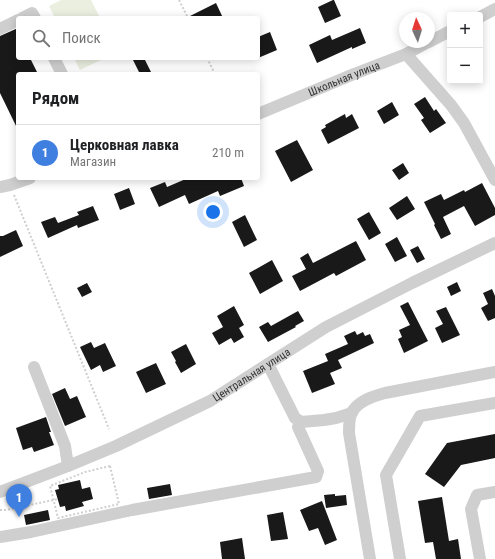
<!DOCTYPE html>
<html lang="ru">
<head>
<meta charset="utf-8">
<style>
  :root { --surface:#fff; --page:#f6f6f6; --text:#202124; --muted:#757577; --line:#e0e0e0; --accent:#f32a57 }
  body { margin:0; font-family:"Roboto Condensed",sans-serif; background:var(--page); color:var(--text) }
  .controls { position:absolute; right:12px; top:12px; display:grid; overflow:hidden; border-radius:4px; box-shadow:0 2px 10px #0003 }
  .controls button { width:36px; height:36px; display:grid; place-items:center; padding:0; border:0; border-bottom:1px solid var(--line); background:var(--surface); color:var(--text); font:20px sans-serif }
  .compass { position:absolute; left:399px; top:12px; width:36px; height:36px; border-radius:50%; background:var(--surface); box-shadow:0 2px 10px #0003; rotate:356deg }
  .you { position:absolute; left:213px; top:212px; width:14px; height:14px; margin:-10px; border:3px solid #fff; border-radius:50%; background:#1a73e8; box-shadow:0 0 0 6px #1a73e833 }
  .badge { display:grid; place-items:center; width:26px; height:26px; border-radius:50%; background:var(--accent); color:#fff; font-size:13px; font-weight:700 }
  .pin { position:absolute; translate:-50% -33px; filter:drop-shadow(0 1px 2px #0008) }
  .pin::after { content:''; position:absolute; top:21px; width:14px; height:12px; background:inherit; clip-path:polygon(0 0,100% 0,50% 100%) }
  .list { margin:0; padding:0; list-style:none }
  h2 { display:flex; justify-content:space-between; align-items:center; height:52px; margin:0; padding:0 16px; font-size:17px }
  h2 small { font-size:13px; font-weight:400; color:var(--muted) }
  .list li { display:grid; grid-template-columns:26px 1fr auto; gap:12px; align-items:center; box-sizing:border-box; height:56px; padding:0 16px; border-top:1px solid var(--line) }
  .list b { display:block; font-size:15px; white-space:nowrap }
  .list p { margin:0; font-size:13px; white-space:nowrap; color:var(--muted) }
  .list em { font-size:13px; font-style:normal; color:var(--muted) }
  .icon { flex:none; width:22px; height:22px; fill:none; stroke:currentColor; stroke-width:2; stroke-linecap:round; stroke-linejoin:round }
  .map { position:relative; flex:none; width:495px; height:559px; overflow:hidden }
  .search { position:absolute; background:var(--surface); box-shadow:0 2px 10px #0003; left:16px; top:16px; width:244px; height:44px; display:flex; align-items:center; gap:10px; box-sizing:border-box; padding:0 14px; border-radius:4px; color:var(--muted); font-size:15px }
  .panel { position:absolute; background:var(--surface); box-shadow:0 2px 10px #0003; left:16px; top:72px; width:244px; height:108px; border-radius:4px }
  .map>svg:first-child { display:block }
  .green { fill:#eaefe0 }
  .building { fill:#191919 }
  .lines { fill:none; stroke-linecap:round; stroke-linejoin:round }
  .path { stroke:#cfcfcf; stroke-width:2; stroke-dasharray:2 2; stroke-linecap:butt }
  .minor { stroke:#cfcfcf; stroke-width:12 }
  .labels { text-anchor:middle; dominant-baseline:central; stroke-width:4; stroke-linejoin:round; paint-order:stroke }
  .street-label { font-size:11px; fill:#323232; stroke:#fff }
</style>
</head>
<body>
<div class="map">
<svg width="495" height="559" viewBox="0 0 495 559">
  <rect width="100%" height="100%" fill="#fff"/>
  <path class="green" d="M 61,0 L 91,0 L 100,18 L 55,18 L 49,6 Z
    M 74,58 L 105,58 L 80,70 Z"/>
  <path class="building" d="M 333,0 L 334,0 L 341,16 L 325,23 L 318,7 Z
    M 216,3 L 223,18 L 186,18 Z
    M 18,28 L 18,58 L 30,58 L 38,74 L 18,74 L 18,130 L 0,93 L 0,36 Z
    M 360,28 L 366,43 L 352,49 L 352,47 L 317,63 L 309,45 L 330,35 L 332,40 Z
    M 270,32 L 277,50 L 258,58 L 258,37 Z
    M 132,58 L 144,58 L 152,74 L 140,74 Z
    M 425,97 L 434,111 L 436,109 L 446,123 L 430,133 L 421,120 L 424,118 L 414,104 Z
    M 392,102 L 399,115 L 384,124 L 377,111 Z
    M 345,114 L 346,118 L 352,114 L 359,128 L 328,144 L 321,130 L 326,127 L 325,125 Z
    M 297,140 L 313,170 L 291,182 L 275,151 Z
    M 403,163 L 409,173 L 399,180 L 392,170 Z
    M 188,178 L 241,178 L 244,186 L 220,196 L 218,191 L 189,204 L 185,195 L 159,207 L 150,188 L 165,182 L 167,187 Z
    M 482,183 L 495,208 L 495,215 L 475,226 L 464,206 L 443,217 L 451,234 L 441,239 L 434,225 L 435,224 L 424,202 L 441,194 L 444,200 L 464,190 L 465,192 Z
    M 129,188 L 135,204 L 120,210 L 114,194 Z
    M 407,196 L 415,209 L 397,220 L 389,208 Z
    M 93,206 L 99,220 L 78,228 L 77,225 L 48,238 L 41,222 L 55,217 L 58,223 L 79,215 L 77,212 Z
    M 369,212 L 381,233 L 369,240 L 357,219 Z
    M 245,215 L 257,240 L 244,247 L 232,222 Z
    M 16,230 L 23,246 L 0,257 L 0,236 L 3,236 Z
    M 397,237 L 407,256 L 395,262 L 385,244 Z
    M 356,241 L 366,260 L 336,276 L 334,273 L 300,291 L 292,276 L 306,269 L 300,258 L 308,253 L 313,263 Z
    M 418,246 L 425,259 L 417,263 L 410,250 Z
    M 272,260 L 283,281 L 260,294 L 249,273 Z
    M 457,282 L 461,291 L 451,296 L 447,287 Z
    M 87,283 L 92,292 L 82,297 L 77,288 Z
    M 492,289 L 495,296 L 495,318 L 488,321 L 481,308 L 488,304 L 483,293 Z
    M 408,302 L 428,341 L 404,353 L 398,339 L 402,337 L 399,330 L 410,325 L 400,306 Z
    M 234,306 L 244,325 L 239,328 L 244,337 L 234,343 L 231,338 L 219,345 L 212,333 L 223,327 L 217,316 Z
    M 446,307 L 460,335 L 442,343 L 435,328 L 443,324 L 436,311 Z
    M 298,311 L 304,321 L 295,326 L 296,327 L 268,342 L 259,327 L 268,322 L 271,326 Z
    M 355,331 L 357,335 L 363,332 L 365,336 L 370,334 L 374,343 L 338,360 L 342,368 L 330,373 L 335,384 L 312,393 L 303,371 L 328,361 L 325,354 L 348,344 L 344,336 Z
    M 91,342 L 94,348 L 105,343 L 116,366 L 103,372 L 100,365 L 91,370 L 80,347 Z
    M 186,344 L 196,364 L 181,373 L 175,362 L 176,361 L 171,352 Z
    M 156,363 L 166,384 L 146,393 L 136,372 Z
    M 65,388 L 70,399 L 77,396 L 86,417 L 65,426 L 52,394 Z
    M 46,417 L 51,432 L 49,432 L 54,445 L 34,452 L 32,447 L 23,450 L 16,428 Z
    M 495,434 L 495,458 L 461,465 L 444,487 L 425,474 L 447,443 Z
    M 80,480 L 82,489 L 90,487 L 93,499 L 82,502 L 84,506 L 66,511 L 65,506 L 60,507 L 55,490 L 59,489 L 58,485 Z
    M 170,484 L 172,495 L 149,499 L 147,488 Z
    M 335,494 L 335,496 L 346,495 L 347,505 L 326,508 L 324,495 Z
    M 442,497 L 449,541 L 458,539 L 461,559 L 436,559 L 433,542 L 425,543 L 418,501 Z
    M 322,501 L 337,540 L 325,545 L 318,528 L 309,531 L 300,510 Z
    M 48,510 L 50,520 L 26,525 L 24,515 Z
    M 283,512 L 288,539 L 271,541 L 267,515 Z
    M 242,538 L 245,559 L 222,559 L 220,542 Z"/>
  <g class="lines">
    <path class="path" d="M 179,0 L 188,18
      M 207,58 L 215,74
      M 14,195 L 109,429
      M 110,466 L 119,504 L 58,518 L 50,486 L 85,472 Z
      M 0,510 L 6,510 L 58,499"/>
    <g class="minor">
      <path d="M 480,17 L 495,9"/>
      <path d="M 22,18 L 32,13 L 35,18"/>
      <path d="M 0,29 L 18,20"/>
      <path d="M 429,42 L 450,31"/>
      <path d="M 406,54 L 451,105 L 464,123 L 495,180"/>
      <path d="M 54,58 L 62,74"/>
      <path id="s1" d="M 258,114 L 354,74 L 406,54 L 428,42"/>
      <path d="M 0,187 L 10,185 L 30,178"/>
      <path d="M 268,364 L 295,418 L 301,422 L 324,420 L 336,418 L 352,413"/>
      <path d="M 34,367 L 65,446 L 68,466"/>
      <path id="s2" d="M 0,492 L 68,466 L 116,446 L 210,401 L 326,327 L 412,283 L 495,243"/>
      <path d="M 0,537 L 31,532 L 132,510 L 316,477 L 318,471 L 298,427 L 301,422"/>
      <path d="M 370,559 L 349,433 C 349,427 349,420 351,414 C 357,401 373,396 385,393 L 495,372"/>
      <path d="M 400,559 L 386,475 L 420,416 L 495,403"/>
      <path d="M 480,559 L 471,509 L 477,495 L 495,492"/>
    </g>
  </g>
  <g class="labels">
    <g class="street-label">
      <text stroke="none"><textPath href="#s1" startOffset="93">Школьная улица</textPath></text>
      <text stroke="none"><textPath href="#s2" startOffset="278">Центральная улица</textPath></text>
    </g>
  </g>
</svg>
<div class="controls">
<button>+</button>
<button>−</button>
</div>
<svg class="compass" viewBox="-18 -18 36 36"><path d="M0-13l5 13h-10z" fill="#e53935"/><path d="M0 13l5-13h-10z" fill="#757577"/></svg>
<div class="you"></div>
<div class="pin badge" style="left:19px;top:517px;background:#3f7fe0">1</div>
<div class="search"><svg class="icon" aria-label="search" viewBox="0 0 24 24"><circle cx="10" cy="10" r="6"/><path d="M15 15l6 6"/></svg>Поиск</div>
<section class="panel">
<h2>Рядом<small></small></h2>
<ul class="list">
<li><span class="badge" style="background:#3f7fe0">1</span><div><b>Церковная лавка</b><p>Магазин</p></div><em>210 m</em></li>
</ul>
</section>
</div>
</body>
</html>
